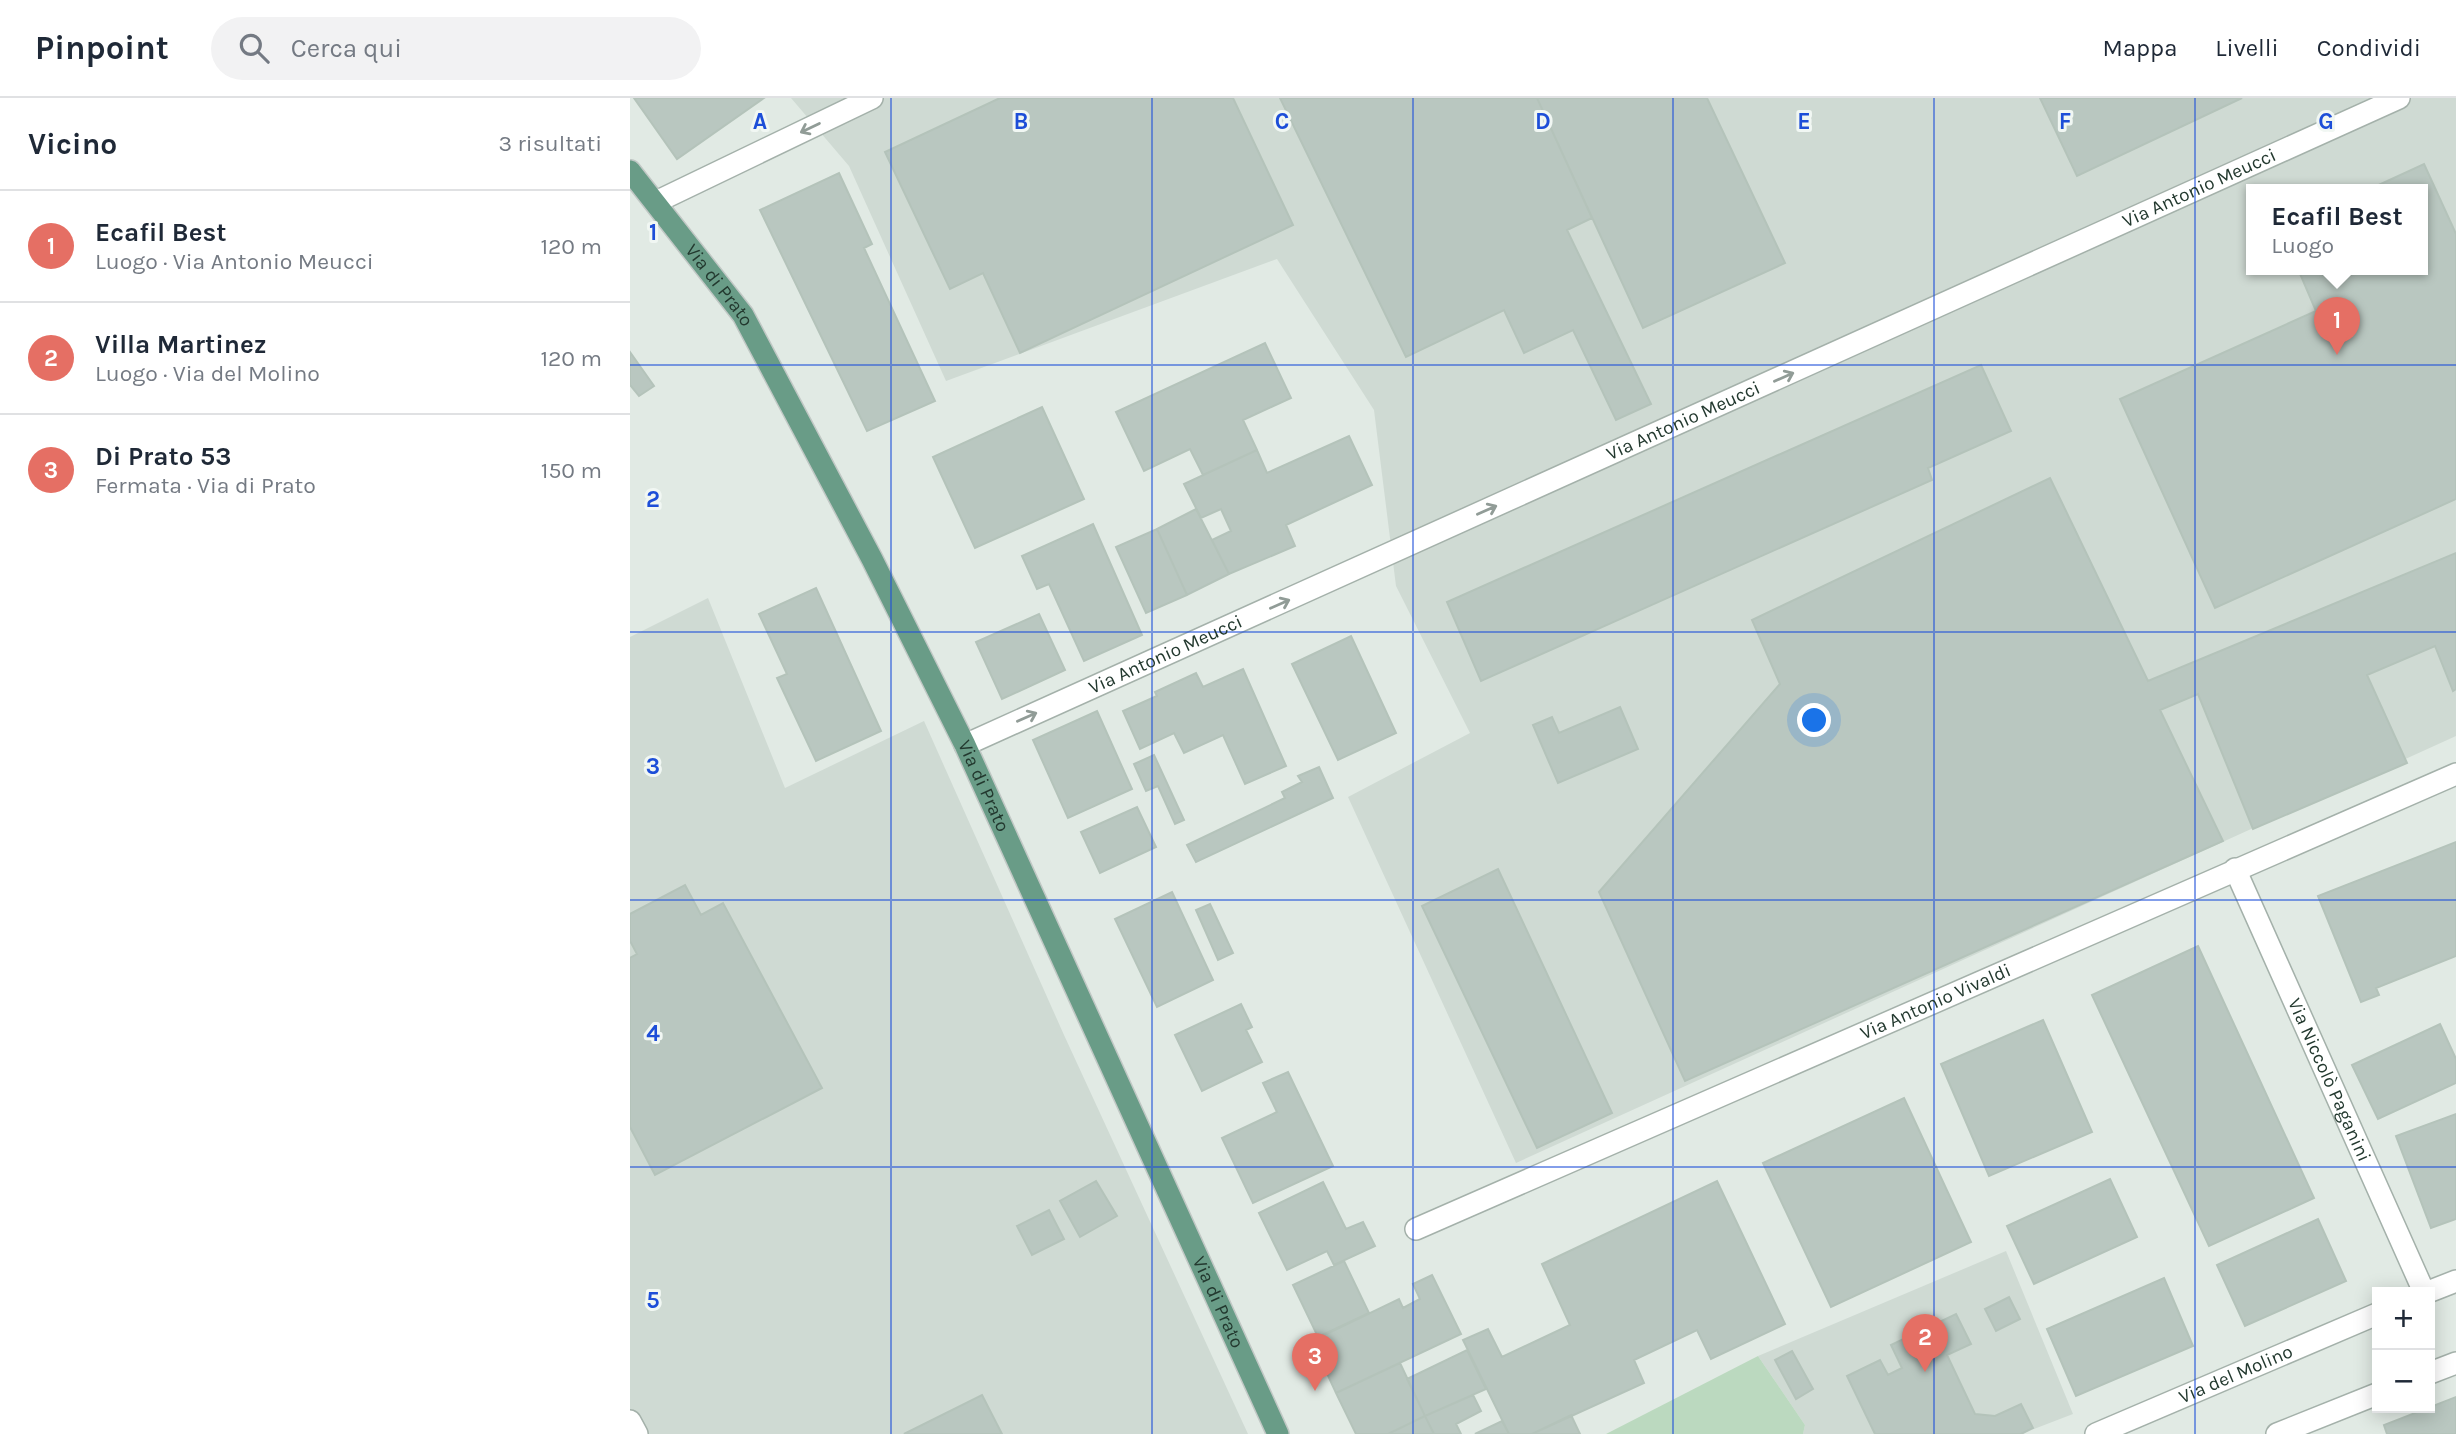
<!DOCTYPE html>
<html lang="it">
<head>
<meta charset="utf-8">
<style>
  :root { --surface:#fff; --page:#f2f2f3; --text:#1f2937; --muted:#747a83; --line:#e0e1e3; --accent:#e56f64 }
  body { margin:0; font-family:Karla,sans-serif; background:var(--page); color:var(--text) }
  .controls { position:absolute; right:21px; bottom:21px; display:grid; overflow:hidden; border-radius:0px; box-shadow:0 4px 18px #0003 }
  .controls button { width:63px; height:63px; display:grid; place-items:center; padding:0; border:0; border-bottom:2px solid var(--line); background:var(--surface); color:var(--text); font:35px sans-serif }
  .you { position:absolute; left:1185px; top:623px; width:24px; height:24px; margin:-18px; border:5px solid #fff; border-radius:50%; background:#1a73e8; box-shadow:0 0 0 10px #1a73e833 }
  .badge { display:grid; place-items:center; width:46px; height:46px; border-radius:50%; background:var(--accent); color:#fff; font-size:23px; font-weight:700 }
  .pin { position:absolute; translate:-50% -58px; filter:drop-shadow(0 2px 4px #0008) }
  .pin::after { content:''; position:absolute; top:37px; width:24px; height:21px; background:inherit; clip-path:polygon(0 0,100% 0,50% 100%) }
  .popup { position:absolute; left:1616px; top:86px; width:182px; height:91px; box-sizing:border-box; display:grid; place-content:center; border-radius:0px; background:var(--surface); filter:drop-shadow(0 2px 5px #0005); font-size:23px; white-space:nowrap; color:var(--muted) }
  .popup b { font-size:26px; color:var(--text) }
  .popup::after { content:''; position:absolute; left:50%; top:100%; margin-left:-14px; border:14px solid transparent; border-top-color:var(--surface) }
  .list { margin:0; padding:0; list-style:none }
  h2 { display:flex; justify-content:space-between; align-items:center; height:91px; margin:0; padding:0 28px; font-size:30px }
  h2 small { font-size:23px; font-weight:400; color:var(--muted) }
  .list li { display:grid; grid-template-columns:46px 1fr auto; gap:21px; align-items:center; box-sizing:border-box; height:112px; padding:0 28px; border-top:2px solid var(--line) }
  .list b { display:block; font-size:26px; white-space:nowrap }
  .list p { margin:0; font-size:23px; white-space:nowrap; color:var(--muted) }
  .list em { font-size:23px; font-style:normal; color:var(--muted) }
  .icon { flex:none; width:38px; height:38px; fill:none; stroke:currentColor; stroke-width:2; stroke-linecap:round; stroke-linejoin:round }
  .map { position:relative; flex:none; width:1826px; height:1336px; overflow:hidden }
  header { display:flex; align-items:center; gap:42px; box-sizing:border-box; height:98px; padding:0 35px; background:var(--surface); border-bottom:2px solid var(--line) }
  header strong { font-size:33px }
  nav { display:flex; gap:38px; margin-inline-start:auto; font-size:24px }
  .search { width:490px; height:63px; background:var(--page); display:flex; align-items:center; gap:18px; box-sizing:border-box; padding:0 24px; border-radius:38px; color:var(--muted); font-size:26px }
  main { display:flex }
  aside { flex:1; background:var(--surface) }
  .map>svg:first-child { display:block }
  .built { fill:#cfdad3; fill-rule:evenodd }
  .green { fill:#bbd9bf }
  .building { fill:#b9c7c0; stroke:#b4c3ba; stroke-width:2 }
  .lines { fill:none; stroke-linecap:round; stroke-linejoin:round }
  .minor-casing { stroke:#a4b1aa; stroke-width:24 }
  .major-casing { stroke:#c1c8c5; stroke-width:24 }
  .minor { stroke:#fff; stroke-width:21 }
  .major { stroke:#699c87; stroke-width:21 }
  .oneway { stroke:#919c97 }
  .grid { fill:none; stroke:#1d4ed8; stroke-width:2; stroke-opacity:0.55 }
  .labels { text-anchor:middle; dominant-baseline:central; stroke-width:6; stroke-linejoin:round; paint-order:stroke }
  .street-label { font-size:19px; fill:#23392f; stroke:#f1f7f3 }
  .grid-label { font-size:23px; text-anchor:middle; font-weight:bold; fill:#1d4ed8; stroke:#f1f7f3; stroke-width:6; stroke-linejoin:round; paint-order:stroke }
</style>
</head>
<body>
<header>
<strong>Pinpoint</strong>
<div class="search"><svg class="icon" aria-label="search" viewBox="0 0 24 24"><circle cx="10" cy="10" r="6"/><path d="M15 15l6 6"/></svg>Cerca qui</div>
<nav><a>Mappa</a><a>Livelli</a><a>Condividi</a></nav>
</header>
<main>
<aside>
<h2>Vicino<small>3 risultati</small></h2>
<ul class="list">
<li><span class="badge">1</span><div><b>Ecafil Best</b><p>Luogo · Via Antonio Meucci</p></div><em>120 m</em></li>
<li><span class="badge">2</span><div><b>Villa Martinez</b><p>Luogo · Via del Molino</p></div><em>120 m</em></li>
<li><span class="badge">3</span><div><b>Di Prato 53</b><p>Fermata · Via di Prato</p></div><em>150 m</em></li>
</ul>
</aside>
<div class="map">
<svg width="1826" height="1336" viewBox="0 0 1826 1336">
  <rect width="100%" height="100%" fill="#e1eae4"/>
  <path class="built" d="M 161,0 L 1826,0 L 1826,638 L 886,1065 L 718,699 L 840,635 L 766,488 L 744,312 L 647,161 L 316,283 L 219,68 ZM 1621,91 L 1793,91 L 1793,171 L 1621,171 Z
    M 78,500 L 155,690 L 294,623 L 434,937 L 618,1336 L 0,1336 L 0,539 Z
    M 1376,1153 L 1443,1316 L 1391,1336 L 1173,1336 L 1175,1327 L 1128,1258 Z"/>
  <path class="green" d="M 1128,1258 L 1175,1327 L 1173,1336 L 976,1336 Z"/>
  <path class="building" d="M 4,0 L 134,0 L 47,61 Z
    M 370,0 L 603,0 L 663,127 L 390,255 L 353,175 L 320,191 L 255,54 Z
    M 650,0 L 907,0 L 962,120 L 937,132 L 1021,306 L 986,322 L 943,232 L 894,255 L 874,212 L 776,259 Z
    M 907,0 L 1077,0 L 1155,165 L 1013,230 Z
    M 1410,0 L 1612,0 L 1447,78 Z
    M 1794,66 L 1826,136 L 1826,401 L 1585,510 L 1490,301 L 1686,213 L 1668,171 L 1793,171 L 1793,91 L 1740,91 Z
    M 209,75 L 242,146 L 234,150 L 305,303 L 237,333 L 130,112 Z
    M 635,245 L 661,300 L 613,322 L 627,352 L 573,377 L 560,351 L 514,373 L 486,314 Z
    M 0,254 L 24,288 L 9,298 L 0,287 Z
    M 1351,267 L 1381,333 L 1298,370 L 1302,382 L 851,583 L 817,504 Z
    M 412,309 L 454,401 L 345,450 L 303,359 Z
    M 719,338 L 742,387 L 656,427 L 665,448 L 599,476 L 582,442 L 601,433 L 591,411 L 571,420 L 554,386 L 627,352 L 637,375 Z
    M 1420,380 L 1518,583 L 1826,455 L 1826,591 L 1823,593 L 1805,548 L 1737,577 L 1777,665 L 1623,731 L 1568,596 L 1530,612 L 1593,743 L 1055,983 L 969,794 L 1150,586 L 1122,522 Z
    M 566,411 L 599,476 L 557,497 L 527,431 Z
    M 463,426 L 512,537 L 454,563 L 419,486 L 407,491 L 392,458 Z
    M 527,431 L 557,497 L 516,515 L 486,449 Z
    M 186,490 L 251,633 L 186,663 L 147,580 L 157,576 L 129,516 Z
    M 409,516 L 435,572 L 372,601 L 346,544 Z
    M 721,538 L 766,635 L 708,662 L 662,566 Z
    M 613,571 L 656,668 L 615,686 L 593,637 L 554,655 L 544,635 L 510,651 L 493,613 L 527,598 L 525,594 L 566,575 L 573,589 Z
    M 990,609 L 1008,651 L 928,685 L 903,627 L 922,619 L 929,635 Z
    M 467,613 L 502,691 L 438,720 L 403,642 Z
    M 524,657 L 554,722 L 545,726 L 528,688 L 516,693 L 504,666 Z
    M 689,669 L 703,700 L 566,764 L 557,747 L 655,700 L 652,694 L 672,684 L 668,678 Z
    M 507,709 L 526,749 L 470,775 L 451,734 Z
    M 1826,744 L 1826,858 L 1746,890 L 1749,897 L 1731,904 L 1688,798 Z
    M 868,771 L 982,1015 L 907,1050 L 792,808 Z
    M 55,787 L 71,817 L 93,805 L 192,990 L 25,1077 L 0,1029 L 0,860 L 7,856 L 0,843 L 0,816 Z
    M 542,794 L 583,882 L 527,909 L 485,821 Z
    M 580,806 L 603,855 L 588,862 L 566,812 Z
    M 1568,848 L 1684,1100 L 1579,1148 L 1462,897 Z
    M 611,906 L 622,929 L 616,932 L 632,964 L 572,993 L 545,937 Z
    M 1413,922 L 1462,1034 L 1359,1078 L 1311,966 Z
    M 1810,926 L 1826,961 L 1826,985 L 1748,1021 L 1722,967 Z
    M 658,974 L 703,1068 L 623,1105 L 592,1040 L 647,1014 L 633,985 Z
    M 1274,1000 L 1341,1144 L 1201,1209 L 1133,1065 Z
    M 1826,1016 L 1826,1121 L 1801,1130 L 1766,1038 Z
    M 1480,1081 L 1507,1139 L 1404,1186 L 1377,1128 Z
    M 466,1083 L 487,1118 L 450,1139 L 430,1103 Z
    M 1087,1083 L 1155,1226 L 1081,1261 L 1067,1232 L 1004,1262 L 1014,1285 L 902,1336 L 879,1336 L 833,1242 L 858,1231 L 872,1259 L 940,1227 L 912,1166 Z
    M 693,1084 L 716,1131 L 733,1124 L 745,1148 L 704,1167 L 697,1153 L 657,1172 L 629,1115 Z
    M 419,1112 L 434,1141 L 402,1157 L 387,1128 Z
    M 1688,1121 L 1716,1183 L 1615,1228 L 1587,1167 Z
    M 714,1163 L 739,1215 L 688,1239 L 663,1187 Z
    M 802,1177 L 831,1236 L 706,1295 L 682,1243 L 769,1201 L 773,1210 L 790,1201 L 783,1186 Z
    M 1534,1180 L 1563,1248 L 1446,1298 L 1417,1231 Z
    M 1379,1199 L 1390,1221 L 1366,1233 L 1355,1211 Z
    M 1326,1216 L 1341,1246 L 1317,1257 L 1345,1316 L 1365,1318 L 1391,1306 L 1403,1330 L 1391,1336 L 1245,1336 L 1217,1278 L 1250,1262 L 1258,1277 L 1272,1270 L 1261,1247 Z
    M 837,1252 L 856,1291 L 795,1318 L 777,1281 Z
    M 1162,1253 L 1183,1291 L 1166,1301 L 1145,1262 Z
    M 770,1265 L 795,1318 L 758,1336 L 726,1336 L 706,1295 Z
    M 352,1297 L 372,1336 L 274,1336 Z
    M 843,1297 L 851,1313 L 826,1326 L 831,1336 L 804,1336 L 795,1318 Z
    M 1826,1299 L 1826,1336 L 1757,1336 L 1754,1327 Z
    M 941,1317 L 950,1336 L 902,1336 Z
    M 795,1318 L 804,1336 L 758,1336 Z
    M 872,1323 L 879,1336 L 845,1336 Z"/>
  <g class="lines">
    <g class="minor-casing">
      <g id="minor">
        <path d="M 26,104 L 242,0"/>
        <path id="s1" d="M 335,647 L 1769,0"/>
        <path id="s2" d="M 1605,771 L 1794,1194"/>
        <path id="s3" d="M 786,1131 L 1826,676"/>
        <path d="M 1798,1194 L 1826,1183"/>
        <path d="M 1800,1275 L 1826,1265"/>
        <path d="M 0,1323 L 7,1336"/>
        <path id="s4" d="M 1466,1336 L 1747,1216"/>
        <path d="M 1647,1336 L 1747,1296"/>
      </g>
    </g>
    <g class="major-casing">
      <g id="major">
        <path id="s5" d="M 0,73 L 113,217 L 242,461 L 335,647 L 648,1336"/>
      </g>
    </g>
    <use href="#minor" class="minor"/>
    <use href="#major" class="major"/>
  </g>
  <defs><path id="oneway-shaft" d="M-6 0H5M1.5-3L5.5 0L1.5 3" fill="none" stroke-width="1.6" stroke-linecap="round" stroke-linejoin="round" transform="scale(1.75)"/></defs>
  <g class="oneway">
    <use href="#oneway-shaft" transform="translate(180 30) rotate(154)"/>
    <use href="#oneway-shaft" transform="translate(1154 279) rotate(-24)"/>
    <use href="#oneway-shaft" transform="translate(857 412) rotate(-24)"/>
    <use href="#oneway-shaft" transform="translate(650 506) rotate(-24)"/>
    <use href="#oneway-shaft" transform="translate(397 619) rotate(-24)"/>
  </g>
  <path class="grid" d="M 261,0 L 261,1336M 522,0 L 522,1336M 783,0 L 783,1336M 1043,0 L 1043,1336M 1304,0 L 1304,1336M 1565,0 L 1565,1336M 0,267 L 1826,267M 0,534 L 1826,534M 0,802 L 1826,802M 0,1069 L 1826,1069"/>
  <g class="labels">
    <g class="street-label">
      <text stroke="none"><textPath href="#s1" startOffset="1354">Via Antonio Meucci</textPath></text>
      <text stroke="none"><textPath href="#s5" startOffset="145">Via di Prato</textPath></text>
      <text stroke="none"><textPath href="#s1" startOffset="788">Via Antonio Meucci</textPath></text>
      <text stroke="none"><textPath href="#s1" startOffset="220">Via Antonio Meucci</textPath></text>
      <text stroke="none"><textPath href="#s5" startOffset="712">Via di Prato</textPath></text>
      <text stroke="none"><textPath href="#s3" startOffset="567">Via Antonio Vivaldi</textPath></text>
      <text stroke="none"><textPath href="#s2" startOffset="231">Via Niccolò Paganini</textPath></text>
      <text stroke="none"><textPath href="#s5" startOffset="1279">Via di Prato</textPath></text>
      <text stroke="none"><textPath href="#s4" startOffset="152">Via del Molino</textPath></text>
    </g>
  </g>
  <g class="grid-label">
    <text x="130" y="31">A</text>
    <text x="391" y="31">B</text>
    <text x="652" y="31">C</text>
    <text x="913" y="31">D</text>
    <text x="1174" y="31">E</text>
    <text x="1435" y="31">F</text>
    <text x="1696" y="31">G</text>
    <text x="23" y="142">1</text>
    <text x="23" y="409">2</text>
    <text x="23" y="676">3</text>
    <text x="23" y="943">4</text>
    <text x="23" y="1210">5</text>
  </g>
</svg>
<div class="controls">
<button>+</button>
<button>−</button>
</div>
<div class="you"></div>
<div class="pin badge" style="left:1707px;top:257px">1</div>
<div class="popup"><b>Ecafil Best</b>Luogo</div>
<div class="pin badge" style="left:1295px;top:1274px">2</div>
<div class="pin badge" style="left:685px;top:1293px">3</div>
</div>
</main>
</body>
</html>
